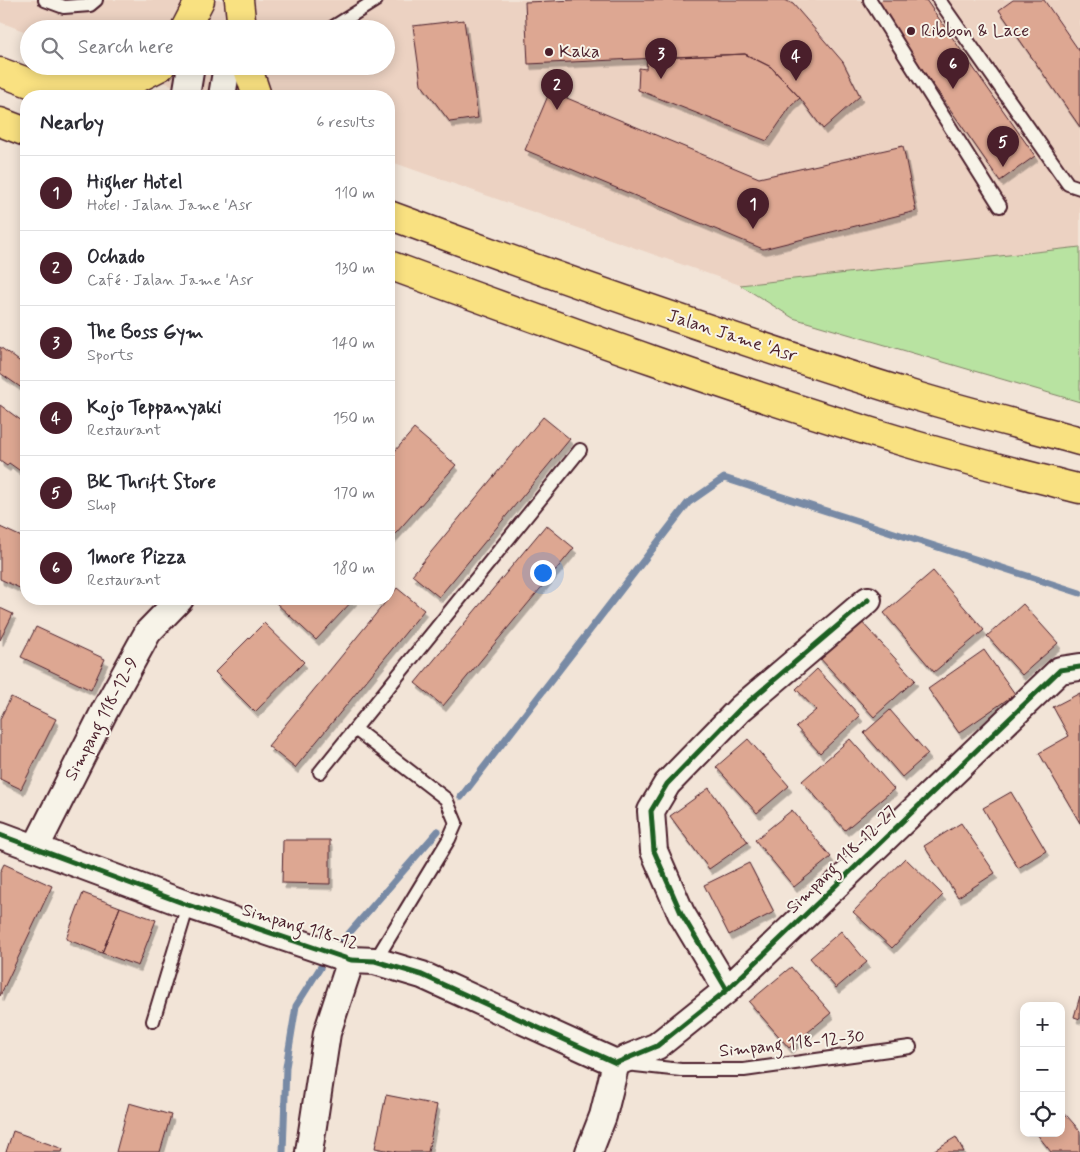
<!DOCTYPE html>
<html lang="en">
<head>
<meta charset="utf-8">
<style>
  :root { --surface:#fff; --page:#f2f2f3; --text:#2b2b33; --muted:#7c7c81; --line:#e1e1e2; --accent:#4a1f2b }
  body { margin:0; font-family:Mynerve,sans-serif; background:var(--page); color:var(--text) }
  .controls { position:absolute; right:15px; bottom:15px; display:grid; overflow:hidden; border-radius:10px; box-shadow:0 2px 12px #0003 }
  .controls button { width:45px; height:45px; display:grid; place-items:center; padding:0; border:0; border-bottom:1px solid var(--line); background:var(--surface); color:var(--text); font:25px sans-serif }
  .you { position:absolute; left:542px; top:572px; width:18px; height:18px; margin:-12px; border:4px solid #fff; border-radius:50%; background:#1a73e8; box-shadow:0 0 0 8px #1a73e833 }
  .badge { display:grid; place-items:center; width:32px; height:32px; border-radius:50%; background:var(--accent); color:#fff; font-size:16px; font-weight:700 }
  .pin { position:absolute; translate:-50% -41px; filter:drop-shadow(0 1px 2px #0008) }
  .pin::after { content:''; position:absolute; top:26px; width:18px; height:15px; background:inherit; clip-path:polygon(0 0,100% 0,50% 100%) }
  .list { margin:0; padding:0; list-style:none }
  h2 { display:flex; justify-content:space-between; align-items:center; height:65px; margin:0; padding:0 20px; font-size:21px }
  h2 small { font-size:16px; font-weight:400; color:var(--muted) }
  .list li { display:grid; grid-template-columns:32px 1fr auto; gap:15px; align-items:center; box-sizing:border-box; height:75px; padding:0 20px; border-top:1px solid var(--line) }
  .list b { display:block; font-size:19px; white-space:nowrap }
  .list p { margin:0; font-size:16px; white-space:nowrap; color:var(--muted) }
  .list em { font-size:16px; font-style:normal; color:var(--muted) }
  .icon { flex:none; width:28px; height:28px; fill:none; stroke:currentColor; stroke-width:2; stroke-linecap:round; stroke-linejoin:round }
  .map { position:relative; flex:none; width:1080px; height:1152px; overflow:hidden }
  .search { position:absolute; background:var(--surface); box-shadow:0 2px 12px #0003; left:20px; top:20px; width:375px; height:55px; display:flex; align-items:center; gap:12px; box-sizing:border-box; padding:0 18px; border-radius:28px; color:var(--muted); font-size:19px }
  .panel { position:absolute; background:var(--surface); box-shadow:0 2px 12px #0003; left:20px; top:90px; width:375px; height:515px; border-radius:20px }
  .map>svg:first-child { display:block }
  .built { fill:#ecd2c2 }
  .green { fill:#b8e3a1; stroke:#818166 }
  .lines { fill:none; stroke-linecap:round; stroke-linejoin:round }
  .stream { stroke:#788aa5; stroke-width:7 }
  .building { fill:#dda792; stroke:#4a1f2b; filter:url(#shadow) }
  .lane-casing { stroke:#4a1f2b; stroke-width:16 }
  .street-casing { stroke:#4a1f2b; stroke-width:30 }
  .primary-casing { stroke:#4a1f2b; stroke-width:31 }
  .lane { stroke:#f7f3e8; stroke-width:12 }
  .street { stroke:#f7f3e8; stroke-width:26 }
  .primary { stroke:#f9e181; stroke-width:28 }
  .cycleway-casing { stroke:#f7f3e8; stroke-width:8 }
  .cycleway { stroke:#1b5e20; stroke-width:5 }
  .poi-dot { fill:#4a1f2b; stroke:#f7f3e8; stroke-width:2 }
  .labels { text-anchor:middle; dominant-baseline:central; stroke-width:4; stroke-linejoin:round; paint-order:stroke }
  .poi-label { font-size:18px; fill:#4a1f2b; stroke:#f7f3e8; text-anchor:start }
  .street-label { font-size:18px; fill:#4a1f2b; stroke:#f7f3e8 }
</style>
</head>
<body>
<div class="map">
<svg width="1080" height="1152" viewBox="0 0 1080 1152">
  <defs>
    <filter id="shadow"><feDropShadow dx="3" dy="5.5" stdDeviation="0" flood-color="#0004"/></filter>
  </defs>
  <rect width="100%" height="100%" fill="#f2e4d7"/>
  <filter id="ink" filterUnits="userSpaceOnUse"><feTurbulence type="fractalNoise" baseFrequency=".02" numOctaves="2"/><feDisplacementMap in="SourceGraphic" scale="10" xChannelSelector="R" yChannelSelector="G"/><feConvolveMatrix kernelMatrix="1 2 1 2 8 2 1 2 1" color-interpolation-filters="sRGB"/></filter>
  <g filter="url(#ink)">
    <path class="built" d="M 0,0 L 1080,0 L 1080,247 L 740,285 L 389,161 L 389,96 L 203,96 L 118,66 L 386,66 L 386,29 L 29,29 L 29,33 L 0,22 Z"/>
    <path class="green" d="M 1080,247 L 1080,402 L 793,318 L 740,285 Z"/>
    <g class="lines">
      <path class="stream" d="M 461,797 L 688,503 L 724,478 L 1080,593
        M 338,946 L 438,831
        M 283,1152 L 286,1067 L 296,1006 L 320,968"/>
    </g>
    <path class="building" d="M 577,0 L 785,0 L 793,4 L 843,62 L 860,96 L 823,129 L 800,98 L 771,67 L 745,54 L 528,64 L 525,2 Z
      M 882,0 L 926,0 L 1035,156 L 1000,181 L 877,4 Z
      M 1013,0 L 1044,0 L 1080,52 L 1080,127 L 999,10 Z
      M 464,20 L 478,118 L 450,122 L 421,84 L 413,26 Z
      M 745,54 L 771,67 L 800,98 L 791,106 L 767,141 L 638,90 L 639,68 L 646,69 L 647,58 Z
      M 550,91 L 759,178 L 903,146 L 916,211 L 763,249 L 525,150 Z
      M 0,347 L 26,366 L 26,391 L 0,373 Z
      M 0,405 L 26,424 L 26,475 L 9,463 L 7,466 L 0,461 Z
      M 543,417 L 570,439 L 439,597 L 412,575 Z
      M 414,429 L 456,465 L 389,541 L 389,458 Z
      M 546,525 L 574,548 L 443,706 L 415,683 Z
      M 0,527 L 26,539 L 26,591 L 0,579 Z
      M 933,571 L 984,630 L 934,672 L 884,613 Z
      M 397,588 L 424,610 L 295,768 L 268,746 Z
      M 280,599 L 354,599 L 316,640 L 276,603 Z
      M 1023,604 L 1058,643 L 1022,675 L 987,636 Z
      M 0,608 L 13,614 L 0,640 Z
      M 859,619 L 915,680 L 874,717 L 818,656 Z
      M 264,623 L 304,662 L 255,712 L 215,672 Z
      M 36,627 L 105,659 L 91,690 L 21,657 Z
      M 984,650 L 1015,694 L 959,733 L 928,689 Z
      M 817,669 L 860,716 L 820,753 L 796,727 L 816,710 L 796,689 Z
      M 1080,693 L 1080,823 L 1039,753 L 1069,736 L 1053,707 Z
      M 11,697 L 56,719 L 21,789 L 0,779 L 0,719 Z
      M 890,710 L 928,754 L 902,777 L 864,733 Z
      M 748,739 L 789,786 L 757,813 L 716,767 Z
      M 850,739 L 894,789 L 845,830 L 802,781 Z
      M 709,788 L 748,842 L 709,869 L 670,816 Z
      M 1011,792 L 1046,851 L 1018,868 L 983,808 Z
      M 792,810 L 831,857 L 794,887 L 755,840 Z
      M 961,823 L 995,873 L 958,897 L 924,846 Z
      M 283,840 L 330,840 L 330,884 L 282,883 Z
      M 905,858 L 943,895 L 892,948 L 853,912 Z
      M 749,863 L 774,912 L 729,935 L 704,885 Z
      M 4,864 L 52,886 L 0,996 L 0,872 Z
      M 83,893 L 120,907 L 102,953 L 66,939 Z
      M 120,907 L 156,920 L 138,966 L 102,953 Z
      M 841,931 L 867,962 L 836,988 L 810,958 Z
      M 791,967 L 831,1013 L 789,1048 L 749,1002 Z
      M 1080,996 L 1080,1019 L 1074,1017 Z
      M 386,1095 L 437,1105 L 428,1152 L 397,1152 L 375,1148 Z
      M 129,1103 L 171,1115 L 160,1152 L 116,1152 Z
      M 1061,1109 L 1080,1131 L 1080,1152 L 1051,1152 L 1036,1133 L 1061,1133 Z
      M 13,1131 L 63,1149 L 62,1152 L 6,1152 Z
      M 956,1137 L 964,1152 L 931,1152 Z"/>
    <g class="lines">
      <g class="lane-casing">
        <path id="lane" d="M 45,0 L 64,7 L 90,5 L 96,0
          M 870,0 L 1000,206
          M 939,0 L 1068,184 L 1080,188
          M 330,29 L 376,0
          M 355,729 L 446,799 L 456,823 L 449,839 L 375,961
          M 320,772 L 580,450
          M 153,1021 L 188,905
          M 626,1064 L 681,1070 L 744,1070 L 910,1047"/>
      </g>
      <g class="street-casing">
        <path id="street" d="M 186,96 L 191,66
          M 222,96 L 227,66
          M 0,835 L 188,905 L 351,960 L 375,961 L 422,975 L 616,1063
          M 36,847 L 104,712 L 148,632 L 180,599
          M 727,990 L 681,913 L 654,851 L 651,811 L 667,784 L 740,709 L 868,600
          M 616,1063 L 657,1046 L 727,990 L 1060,670 L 1080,667
          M 309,1152 L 327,1033 L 351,960
          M 589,1152 L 603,1116 L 616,1063"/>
      </g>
      <g class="primary-casing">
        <path id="primary" d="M 239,0 L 242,29
          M 185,29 L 200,0
          M 247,66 L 257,96
          M 0,72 L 62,95
          M 44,88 L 134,80 L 161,66
          M 0,122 L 26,132
          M 389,215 C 564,280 741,342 919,397 C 972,413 1026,426 1080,441
          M 389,265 C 561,328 732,391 908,443 C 965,460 1023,474 1080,489"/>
      </g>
      <use href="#lane" class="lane"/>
      <use href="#street" class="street"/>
      <use href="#primary" class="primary"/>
      <g class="cycleway-casing">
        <path id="cycleway" d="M 0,835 L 188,905 L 351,960 L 375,961 L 422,975 L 616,1063 L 657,1046 L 727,990 L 1060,670 L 1080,667
          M 727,990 L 681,913 L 654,851 L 651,811 L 667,784 L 740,709 L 868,600"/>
      </g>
      <use href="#cycleway" class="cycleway"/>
    </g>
  </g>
  <g class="poi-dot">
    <circle cx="911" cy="31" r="5"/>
    <circle cx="549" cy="52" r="5"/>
  </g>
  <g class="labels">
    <g class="poi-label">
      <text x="921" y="31">Ribbon &amp; Lace</text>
      <text x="559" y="52">Kaka</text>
    </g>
    <g class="street-label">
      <text transform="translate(732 336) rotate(18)">Jalan Jame 'Asr</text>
      <text transform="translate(102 719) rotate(-62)">Simpang 118-12-9</text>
      <text transform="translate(842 860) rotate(-44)">Simpang 118-12-27</text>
      <text transform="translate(300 927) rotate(17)">Simpang 118-12</text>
      <text transform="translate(792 1044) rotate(-6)">Simpang 118-12-30</text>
    </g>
  </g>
</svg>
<div class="controls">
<button>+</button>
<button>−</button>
<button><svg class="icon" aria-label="locate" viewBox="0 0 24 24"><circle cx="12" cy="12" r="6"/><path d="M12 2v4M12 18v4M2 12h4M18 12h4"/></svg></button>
</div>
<div class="you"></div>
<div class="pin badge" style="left:753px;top:229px">1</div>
<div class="pin badge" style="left:557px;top:110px">2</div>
<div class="pin badge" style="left:661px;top:79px">3</div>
<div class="pin badge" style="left:796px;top:81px">4</div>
<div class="pin badge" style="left:1003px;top:167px">5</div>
<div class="pin badge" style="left:953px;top:89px">6</div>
<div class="search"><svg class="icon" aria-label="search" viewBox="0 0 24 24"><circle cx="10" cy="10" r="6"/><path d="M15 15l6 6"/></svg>Search here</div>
<section class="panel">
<h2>Nearby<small>6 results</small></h2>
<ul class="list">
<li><span class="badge">1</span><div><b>Higher Hotel</b><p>Hotel · Jalan Jame 'Asr</p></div><em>110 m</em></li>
<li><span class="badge">2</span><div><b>Ochado</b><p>Café · Jalan Jame 'Asr</p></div><em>130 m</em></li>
<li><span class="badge">3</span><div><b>The Boss Gym</b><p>Sports</p></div><em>140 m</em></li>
<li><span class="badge">4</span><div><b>Kojo Teppanyaki</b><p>Restaurant</p></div><em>150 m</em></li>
<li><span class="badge">5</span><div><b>BK Thrift Store</b><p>Shop</p></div><em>170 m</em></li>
<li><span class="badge">6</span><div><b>1more Pizza</b><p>Restaurant</p></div><em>180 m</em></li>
</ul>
</section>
</div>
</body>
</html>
